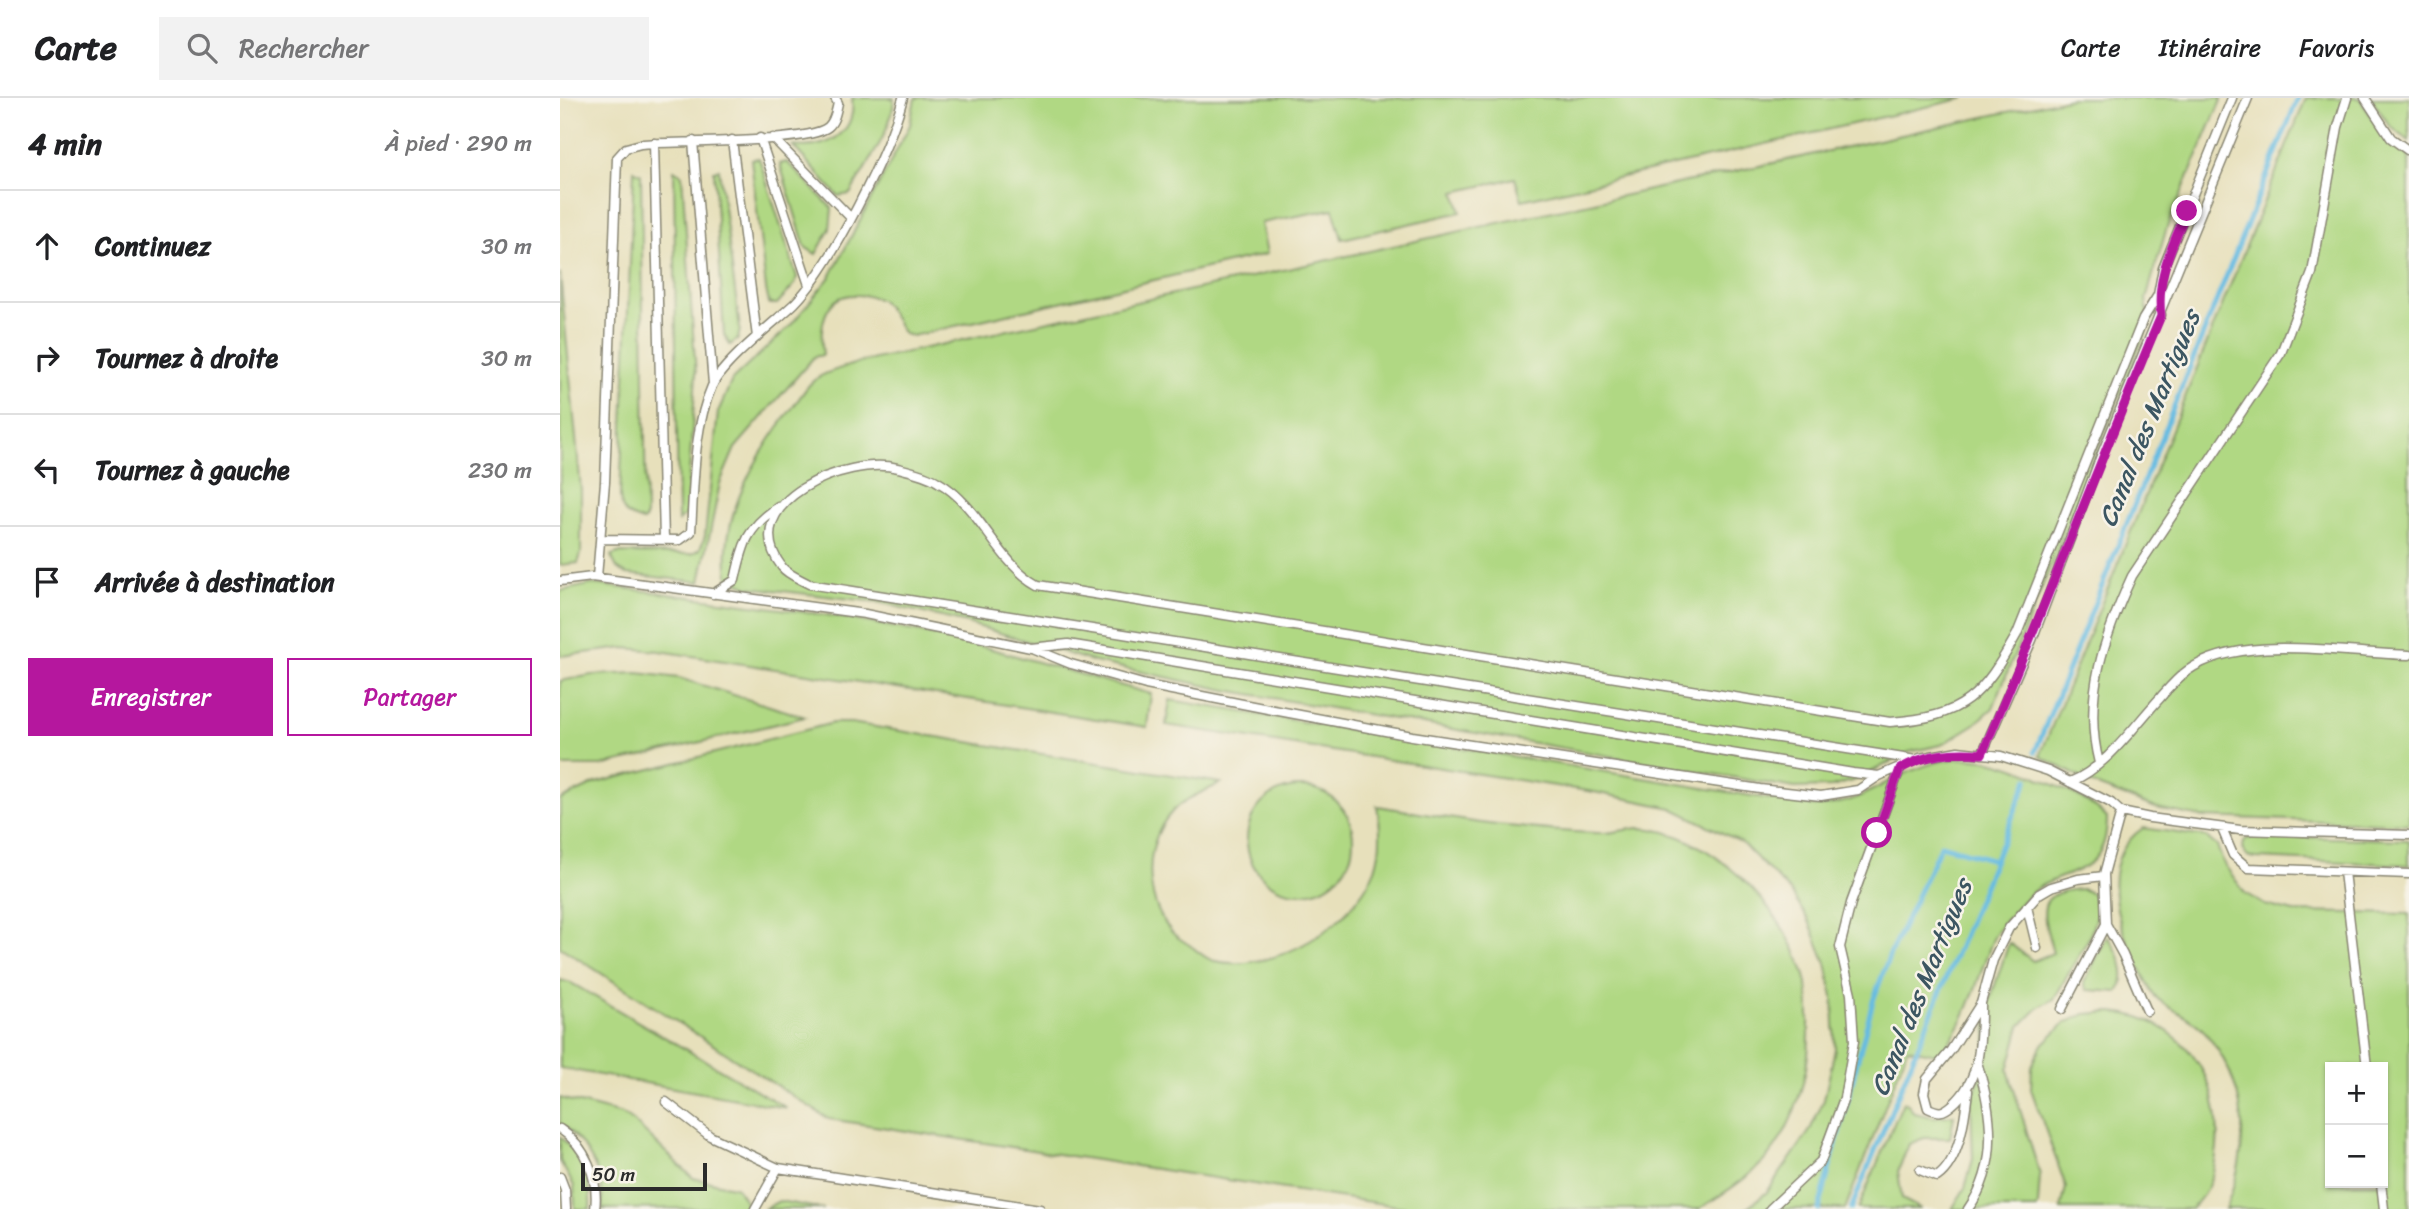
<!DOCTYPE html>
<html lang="fr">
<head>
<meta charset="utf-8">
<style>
  :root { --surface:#fff; --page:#f2f2f2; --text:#202124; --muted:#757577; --line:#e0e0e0; --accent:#b5179e }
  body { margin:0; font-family:Sriracha,sans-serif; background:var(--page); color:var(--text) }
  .controls { position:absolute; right:21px; bottom:21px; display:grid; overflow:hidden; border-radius:0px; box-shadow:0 2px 5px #0004 }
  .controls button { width:63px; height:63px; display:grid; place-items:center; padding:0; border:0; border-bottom:2px solid var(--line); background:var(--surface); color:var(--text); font:35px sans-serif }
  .scale { position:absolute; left:21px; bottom:18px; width:126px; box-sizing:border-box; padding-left:7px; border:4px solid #2b2b2b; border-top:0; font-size:19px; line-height:24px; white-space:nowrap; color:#2b2b2b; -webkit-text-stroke:5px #f7f3e8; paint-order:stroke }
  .stop { position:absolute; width:21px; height:21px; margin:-16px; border:5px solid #b5179e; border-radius:50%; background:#fff }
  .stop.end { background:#b5179e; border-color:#fff; box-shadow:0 2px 7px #0008 }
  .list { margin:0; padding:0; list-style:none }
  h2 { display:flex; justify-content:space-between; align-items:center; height:91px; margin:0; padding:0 28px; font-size:30px }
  h2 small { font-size:23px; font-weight:400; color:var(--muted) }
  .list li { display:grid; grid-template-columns:46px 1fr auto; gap:21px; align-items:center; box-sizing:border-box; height:112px; padding:0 28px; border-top:2px solid var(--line) }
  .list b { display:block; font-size:26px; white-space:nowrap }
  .list em { font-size:23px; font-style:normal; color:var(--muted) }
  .actions { display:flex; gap:14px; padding:21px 28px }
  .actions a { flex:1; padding:16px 0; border:2px solid var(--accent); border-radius:0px; text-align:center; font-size:24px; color:var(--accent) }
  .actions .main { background:var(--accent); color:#fff }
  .icon { flex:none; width:38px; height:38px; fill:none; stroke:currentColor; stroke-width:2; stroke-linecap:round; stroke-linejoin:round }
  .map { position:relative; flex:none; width:1849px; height:1111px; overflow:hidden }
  header { display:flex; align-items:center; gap:42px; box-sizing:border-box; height:98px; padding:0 35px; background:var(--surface); border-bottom:2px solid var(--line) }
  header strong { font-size:33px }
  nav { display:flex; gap:38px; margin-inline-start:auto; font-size:24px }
  .search { width:490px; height:63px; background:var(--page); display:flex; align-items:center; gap:18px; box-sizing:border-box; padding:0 24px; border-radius:0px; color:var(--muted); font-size:26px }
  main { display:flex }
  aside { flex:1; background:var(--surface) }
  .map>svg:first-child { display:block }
  .green { fill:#b0d883; stroke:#6e8257; stroke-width:2; fill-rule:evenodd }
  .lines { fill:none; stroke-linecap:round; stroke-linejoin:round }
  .stream { stroke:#65bbe2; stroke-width:5 }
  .service-casing { stroke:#898673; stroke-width:11 }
  .service { stroke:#fff; stroke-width:8 }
  .route { stroke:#b5179e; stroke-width:9 }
  .labels { text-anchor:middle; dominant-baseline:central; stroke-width:5; stroke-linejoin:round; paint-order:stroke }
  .water-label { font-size:26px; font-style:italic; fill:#3c5662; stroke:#f7f3e8 }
</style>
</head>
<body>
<header>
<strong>Carte</strong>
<div class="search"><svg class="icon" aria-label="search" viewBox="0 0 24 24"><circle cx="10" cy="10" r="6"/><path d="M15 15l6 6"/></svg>Rechercher</div>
<nav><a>Carte</a><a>Itinéraire</a><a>Favoris</a></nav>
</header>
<main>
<aside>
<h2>4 min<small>À pied · 290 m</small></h2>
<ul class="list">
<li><svg class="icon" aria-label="ahead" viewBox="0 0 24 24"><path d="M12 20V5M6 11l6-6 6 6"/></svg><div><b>Continuez</b></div><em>30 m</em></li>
<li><svg class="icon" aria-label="right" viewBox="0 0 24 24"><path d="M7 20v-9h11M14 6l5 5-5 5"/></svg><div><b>Tournez à droite</b></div><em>30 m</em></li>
<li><svg class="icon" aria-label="left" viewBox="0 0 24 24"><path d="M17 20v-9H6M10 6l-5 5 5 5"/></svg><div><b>Tournez à gauche</b></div><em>230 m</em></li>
<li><svg class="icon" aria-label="arrive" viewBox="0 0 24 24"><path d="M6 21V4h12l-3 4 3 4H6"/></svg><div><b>Arrivée à destination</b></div></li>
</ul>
<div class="actions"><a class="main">Enregistrer</a><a>Partager</a></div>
</aside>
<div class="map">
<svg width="1849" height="1111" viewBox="0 0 1849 1111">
  <rect width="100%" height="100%" fill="#f7f3e8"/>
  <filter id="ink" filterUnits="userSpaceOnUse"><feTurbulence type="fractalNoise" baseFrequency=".0143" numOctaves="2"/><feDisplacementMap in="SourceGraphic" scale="14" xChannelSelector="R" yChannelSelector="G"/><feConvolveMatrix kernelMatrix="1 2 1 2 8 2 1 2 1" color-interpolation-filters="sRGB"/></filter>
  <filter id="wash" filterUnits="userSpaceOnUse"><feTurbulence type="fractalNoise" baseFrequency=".00686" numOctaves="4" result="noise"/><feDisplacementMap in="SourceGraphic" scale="28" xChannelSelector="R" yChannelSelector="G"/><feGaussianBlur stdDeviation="1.57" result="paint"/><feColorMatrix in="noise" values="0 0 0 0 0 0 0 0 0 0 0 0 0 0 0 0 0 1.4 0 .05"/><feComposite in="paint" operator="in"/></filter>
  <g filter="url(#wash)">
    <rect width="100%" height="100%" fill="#e7e0bb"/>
    <path class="green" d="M 292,0 L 334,0 C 333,33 305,68 290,96 L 278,98 L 233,48 C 265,52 297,37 292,0 Z
      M 355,0 L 1405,0 L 962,102 L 955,80 L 895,94 L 901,114 L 782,141 L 773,111 L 701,125 L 707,156 L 352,238 L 344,236 C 338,227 331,212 323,204 C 317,199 305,197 297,197 C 263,195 259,230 263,257 L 254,259 L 175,350 L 160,385 L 140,484 L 67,476 L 57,470 L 51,458 L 57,455 L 132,456 L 140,451 L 145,438 L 158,314 L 172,282 L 231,227 L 270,179 L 350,27 Z
      M 1511,0 L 1662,0 L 1607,129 L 1586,201 L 1589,226 L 1433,610 L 1415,626 L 1381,647 L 1349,654 L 1298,681 L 1272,689 L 1235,690 L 666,592 L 535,564 L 407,525 L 317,504 L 188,489 L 168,480 C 159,418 196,357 233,309 C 239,301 245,291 252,284 C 263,274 283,270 297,265 Z
      M 1746,0 L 1800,0 L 1822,37 L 1849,58 L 1849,726 L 1641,719 L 1596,710 L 1532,686 L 1480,658 Z
      M 1811,0 L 1849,0 L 1849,43 L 1830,28 Z
      M 199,60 L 237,179 L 235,186 L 217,206 L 209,206 L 206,191 L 191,61 Z
      M 227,64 L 272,110 L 270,131 L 256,156 L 245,149 L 220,66 Z
      M 159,71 L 180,231 L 178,241 L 170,247 L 164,237 L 154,73 Z
      M 74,72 L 81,76 L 86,420 L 83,423 C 68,418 61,416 60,398 Z
      M 114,72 L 122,77 L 136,277 L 126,417 L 118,423 Z
      M 0,175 L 21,392 L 21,456 L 18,465 L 0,467 Z
      M 33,486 L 274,518 L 360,534 L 417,547 L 591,596 L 587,629 L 100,553 L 64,550 L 0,558 L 0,493 Z
      M 78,575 L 119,580 L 245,619 L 41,668 L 0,668 L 0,583 L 32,577 Z
      M 610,602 L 1253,708 C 1283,708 1302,698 1328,684 C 1388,654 1416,653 1477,679 C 1502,691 1527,699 1547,720 C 1547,787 1495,766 1463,803 C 1453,814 1439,828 1433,841 C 1417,881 1408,925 1379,957 L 1348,950 L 1285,1111 L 1186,1111 L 1207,1094 L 1249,1034 L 1264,1002 L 1275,951 L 1273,898 L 1266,865 L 1249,823 L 1230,793 L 1181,744 L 1112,710 L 1034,694 L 606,627 Z
      M 273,625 L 291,625 L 661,685 C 644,694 624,700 611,715 C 583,746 584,802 611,833 C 616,840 626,844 632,849 C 639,854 647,862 655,863 C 715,876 793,828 815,771 C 822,751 821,729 817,708 C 864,715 912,726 959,729 C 987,732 1015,735 1044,735 C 1056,735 1068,730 1080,730 C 1151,733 1223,811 1244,874 C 1250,893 1249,917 1249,937 C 1249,978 1233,1033 1203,1064 C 1184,1083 1161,1097 1139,1111 L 856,1111 L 269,1021 L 0,849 L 0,702 L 36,685 Z
      M687 742a53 53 0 1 1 106 0a53 53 0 1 1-106 0Z
      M 1583,730 L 1646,739 L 1657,748 L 1664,766 L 1685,795 L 1705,807 L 1734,814 L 1849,816 L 1849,1111 L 1665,1111 C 1692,1048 1689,986 1643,932 C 1630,917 1606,911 1595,898 C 1589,890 1585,879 1580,870 C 1557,828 1535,763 1583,730 ZM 1770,969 L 1823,969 L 1823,1085 L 1770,1085 Z
      M 1694,738 L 1849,742 L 1849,767 L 1695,760 L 1687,758 L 1682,751 L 1685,742 Z
      M 1523,791 L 1534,797 L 1539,808 L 1530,838 L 1494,901 L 1478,910 L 1460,928 L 1448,972 L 1480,1077 L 1478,1107 L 1477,1111 L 1392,1111 L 1405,1090 L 1413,1061 L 1411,1004 L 1425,963 L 1428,908 L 1449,845 L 1473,863 L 1493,855 C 1483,816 1471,793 1523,791 Z
      M 1547,838 C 1559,853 1570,877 1558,894 L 1527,892 L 1524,885 Z
      M 0,882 L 11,885 L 227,1010 L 0,970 Z
      M 1552,914 C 1623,920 1663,981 1657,1049 C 1654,1076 1651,1092 1631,1111 L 1501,1111 L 1506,1089 L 1471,991 L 1472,968 L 1481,948 L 1505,925 L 1525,916 Z
      M 0,1000 L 62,1016 L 75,1025 L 133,1080 L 177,1090 L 185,1103 L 185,1110 L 42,1111 C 45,1077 27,1045 0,1025 Z
      M 1343,1004 L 1348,1006 L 1354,1015 L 1373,1019 L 1394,1017 L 1390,1040 L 1364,1040 L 1349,1046 L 1338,1073 L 1342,1101 L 1361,1111 L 1298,1111 Z
      M 0,1039 C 22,1056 32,1083 30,1111 L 15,1111 L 14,1088 L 0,1063 Z
      M 219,1103 L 264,1111 L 204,1111 Z"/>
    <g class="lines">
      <path class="stream" d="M 1475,654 L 1738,0
        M 1259,1111 L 1313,903 L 1330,856 L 1381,747 L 1434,762
        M 1291,1111 L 1468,681"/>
    </g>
  </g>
  <g filter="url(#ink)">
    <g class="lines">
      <g class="service-casing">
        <path id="service" d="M 1805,0 L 1831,40 L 1849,53
          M 200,40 L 249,187
          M 213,40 L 290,119
          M 172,42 L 197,239
          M 133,43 L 153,286
          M 94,45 L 104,442
          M 1601,217 L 1598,197 L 1603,170 L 1672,0
          M 41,441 L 120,442 L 131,434 C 134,388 133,331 152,288 C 163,264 214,225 235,205 C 273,166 329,53 343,0
          M 37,479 L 45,384 L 57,60 L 66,50 L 81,46 C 114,43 248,46 268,29 C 275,23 276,13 278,5 L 275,0
          M 0,483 L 32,479 L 305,516 L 471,550 L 508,546 L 1293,675 L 1319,678 L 1360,660 L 1398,653 L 1441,658 L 1488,673 L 1551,705 L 1561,714 L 1590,720 L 1680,732 L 1849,737
          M 153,496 L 175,482 C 183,447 186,430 218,409
          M 474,551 L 511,566 L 586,587 L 708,611 L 852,638 L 1200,691 L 1261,698 L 1298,692 L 1319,678
          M 1422,656 L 1472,542 L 1541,358 L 1688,0
          M 1356,662 L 249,486 C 240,481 227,476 222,469 C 173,404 288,357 338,370 C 350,373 367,377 378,384 C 421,408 436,464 478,487 L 1330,624 C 1405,619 1422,598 1457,536 L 1583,221 L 1598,197
          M 1539,665 C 1522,599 1545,537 1572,478 L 1721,255 L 1752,175 L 1778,29 L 1787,0
          M 1510,684 C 1546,670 1574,628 1600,600 C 1608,591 1616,581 1627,573 C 1681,534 1785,556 1849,557
          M 1662,731 L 1673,757 L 1688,770 L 1849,776
          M 1784,774 L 1807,969
          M 1467,809 L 1477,850
          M 1546,826 L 1544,776 L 1561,714
          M 1421,905 C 1421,940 1422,982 1392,1007 C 1383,1015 1379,1015 1368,1010 L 1364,995 L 1367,981 L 1391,952 L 1421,905 L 1433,862 L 1449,830 L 1479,796 L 1491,789 L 1518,781 L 1544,778
          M 1502,911 L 1546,826 L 1563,857 L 1587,913
          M 106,1004 L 150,1038 L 218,1070 L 480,1111
          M 0,1031 C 26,1048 39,1081 35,1111
          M 1360,1072 L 1377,1079 C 1400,1063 1405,1019 1408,993
          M 0,1079 L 5,1092 L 6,1111
          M 1821,1085 L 1824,1111
          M 195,1111 L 218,1070
          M 1210,1111 L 1261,1063 L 1284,1000 L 1294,943 L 1291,896 L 1280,849 L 1291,805 L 1340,671
          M 1408,1111 C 1440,1067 1432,1013 1417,964"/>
      </g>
      <use href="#service" class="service"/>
    </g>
  </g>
  <g class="lines" filter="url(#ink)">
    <path class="route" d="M 1317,735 L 1340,671 C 1366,656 1392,653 1422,656 C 1485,511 1539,363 1601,218 C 1596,179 1612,148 1627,113"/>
  </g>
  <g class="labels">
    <g class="water-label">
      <text transform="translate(1589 320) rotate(-68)">Canal des Martigues</text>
      <text transform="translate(1361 889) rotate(-68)">Canal des Martigues</text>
    </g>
  </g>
</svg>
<div class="controls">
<button>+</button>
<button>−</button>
</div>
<div class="scale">50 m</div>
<div class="stop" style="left:1317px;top:735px"></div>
<div class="stop end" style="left:1627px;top:113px"></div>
</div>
</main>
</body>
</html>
